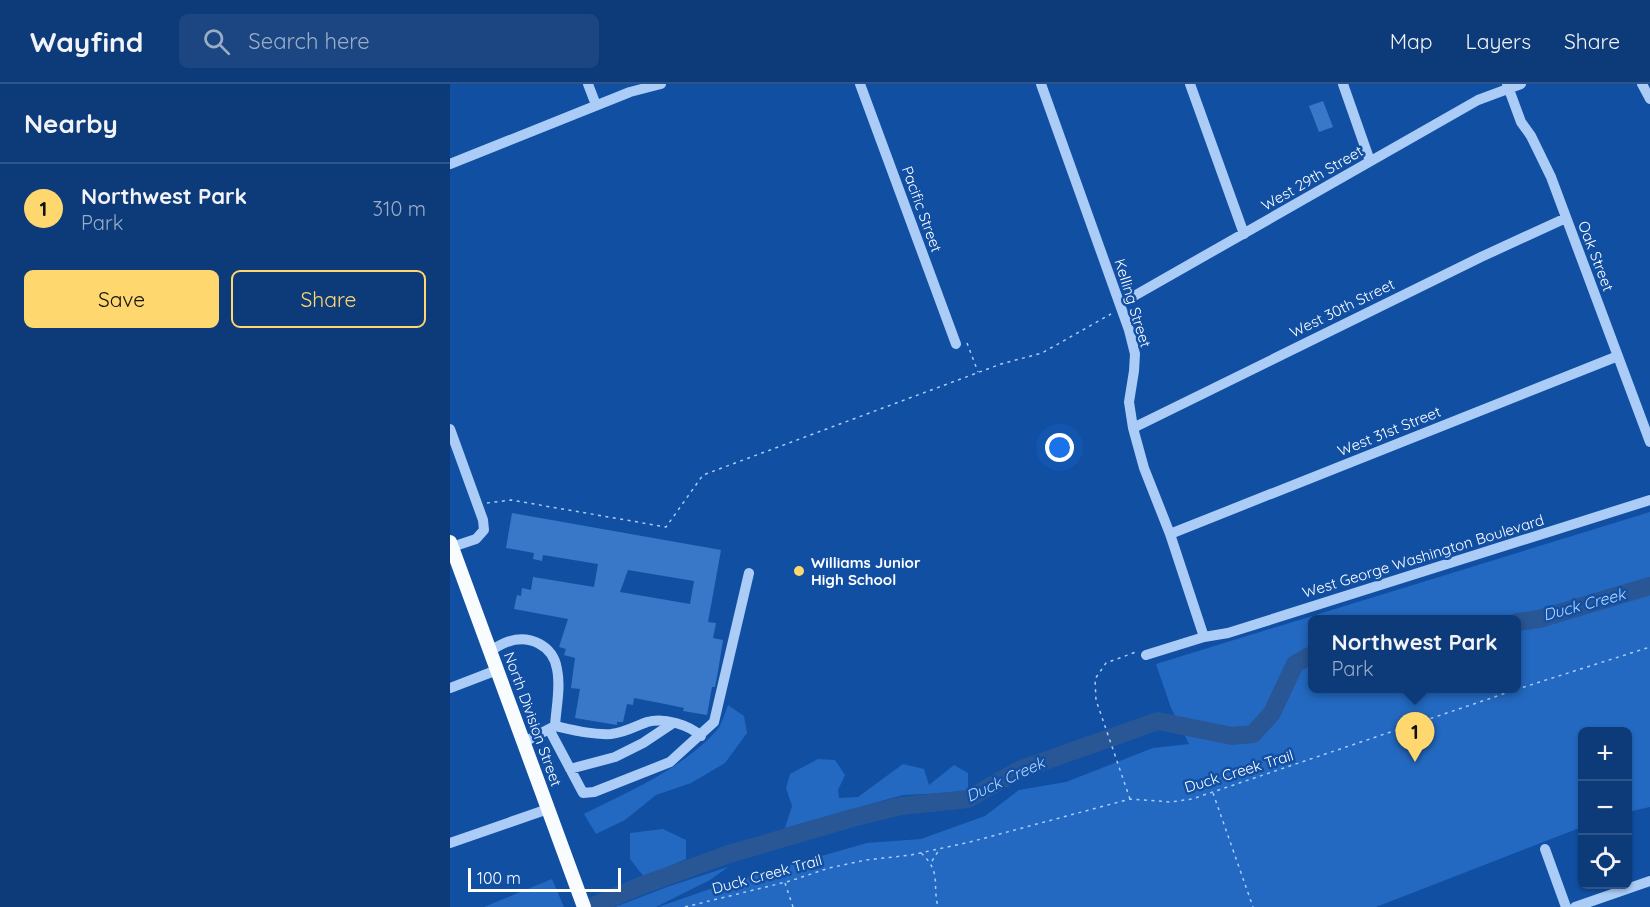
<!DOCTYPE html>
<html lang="en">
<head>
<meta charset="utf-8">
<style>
  :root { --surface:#0d3b7a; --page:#1b4681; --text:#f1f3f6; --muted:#9aadc7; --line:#2d558b; --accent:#ffd76f }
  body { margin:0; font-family:Quicksand,sans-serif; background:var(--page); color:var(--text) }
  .controls { position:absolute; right:18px; bottom:18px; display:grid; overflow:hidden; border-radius:9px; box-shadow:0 2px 4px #0004 }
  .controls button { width:54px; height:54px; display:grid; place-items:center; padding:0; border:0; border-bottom:2px solid var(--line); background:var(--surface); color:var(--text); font:30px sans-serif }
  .scale { position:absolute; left:18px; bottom:15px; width:153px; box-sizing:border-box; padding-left:6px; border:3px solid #fff; border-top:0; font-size:16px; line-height:21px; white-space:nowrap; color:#fff; -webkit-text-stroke:4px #114fa3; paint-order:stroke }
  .you { position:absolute; left:610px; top:364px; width:21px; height:21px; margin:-15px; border:4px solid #fff; border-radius:50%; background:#1a73e8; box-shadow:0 0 0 9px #1a73e833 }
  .badge { display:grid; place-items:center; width:39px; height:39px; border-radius:50%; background:var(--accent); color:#111; font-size:20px; font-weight:700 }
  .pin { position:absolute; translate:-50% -50px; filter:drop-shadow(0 2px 3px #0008) }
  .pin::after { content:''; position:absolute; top:32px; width:21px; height:18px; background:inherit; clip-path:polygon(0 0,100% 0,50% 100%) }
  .popup { position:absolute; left:858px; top:531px; width:213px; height:78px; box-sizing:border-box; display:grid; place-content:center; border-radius:9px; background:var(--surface); filter:drop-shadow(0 2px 4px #0005); font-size:20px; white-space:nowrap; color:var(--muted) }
  .popup b { font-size:22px; color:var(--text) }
  .popup::after { content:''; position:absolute; left:50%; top:100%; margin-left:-12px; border:12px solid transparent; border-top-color:var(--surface) }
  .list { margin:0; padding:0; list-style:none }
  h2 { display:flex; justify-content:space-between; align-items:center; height:78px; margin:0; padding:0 24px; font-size:26px }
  h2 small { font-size:20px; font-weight:400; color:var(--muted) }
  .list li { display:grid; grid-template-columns:39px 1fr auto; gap:18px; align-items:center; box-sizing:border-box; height:90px; padding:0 24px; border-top:2px solid var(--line) }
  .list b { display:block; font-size:22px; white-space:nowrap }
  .list p { margin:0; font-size:20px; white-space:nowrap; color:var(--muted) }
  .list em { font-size:20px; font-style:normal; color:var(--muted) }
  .actions { display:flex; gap:12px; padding:18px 24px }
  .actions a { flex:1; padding:14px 0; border:2px solid var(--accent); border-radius:9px; text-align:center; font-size:21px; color:var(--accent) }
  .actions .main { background:var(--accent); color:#111 }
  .icon { flex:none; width:33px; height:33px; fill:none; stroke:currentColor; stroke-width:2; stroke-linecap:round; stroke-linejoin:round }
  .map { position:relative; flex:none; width:1200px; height:823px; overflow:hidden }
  header { display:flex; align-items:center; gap:36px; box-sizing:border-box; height:84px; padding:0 30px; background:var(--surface); border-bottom:2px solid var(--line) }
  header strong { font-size:28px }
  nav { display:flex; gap:33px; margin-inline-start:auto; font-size:21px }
  .search { width:420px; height:54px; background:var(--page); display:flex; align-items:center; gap:15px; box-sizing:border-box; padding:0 21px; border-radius:9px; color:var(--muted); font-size:22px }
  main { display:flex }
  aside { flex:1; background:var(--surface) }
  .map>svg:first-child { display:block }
  .green { fill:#2369c1; fill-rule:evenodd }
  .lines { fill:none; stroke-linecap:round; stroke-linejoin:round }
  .river { stroke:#295796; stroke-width:18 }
  .building { fill:#3978c9; fill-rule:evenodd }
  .path { stroke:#abccf6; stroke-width:1.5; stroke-dasharray:3 4.5; stroke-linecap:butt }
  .minor { stroke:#abccf6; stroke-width:10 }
  .major { stroke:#f9fcff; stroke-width:14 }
  .poi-dot { fill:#ffd76f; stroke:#114fa3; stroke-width:2 }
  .labels { text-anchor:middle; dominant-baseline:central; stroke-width:5; stroke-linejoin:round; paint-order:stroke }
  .street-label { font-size:15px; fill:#fff; stroke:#114fa3 }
  .poi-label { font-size:15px; font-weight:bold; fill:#fff; stroke:#114fa3; text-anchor:start }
  .water-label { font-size:16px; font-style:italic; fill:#b8d6fc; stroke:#114fa3 }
</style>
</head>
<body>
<header>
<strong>Wayfind</strong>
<div class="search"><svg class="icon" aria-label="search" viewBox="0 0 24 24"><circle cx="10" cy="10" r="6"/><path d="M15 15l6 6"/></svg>Search here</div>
<nav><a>Map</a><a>Layers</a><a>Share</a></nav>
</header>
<main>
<aside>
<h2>Nearby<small></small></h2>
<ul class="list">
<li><span class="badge">1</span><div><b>Northwest Park</b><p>Park</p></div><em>310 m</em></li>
</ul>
<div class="actions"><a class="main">Save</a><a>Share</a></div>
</aside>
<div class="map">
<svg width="1200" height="823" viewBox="0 0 1200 823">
  <rect width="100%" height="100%" fill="#114fa3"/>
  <path class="green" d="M 1200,428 L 1200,723 L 1178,728 L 1178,648 L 1132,648 L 1132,743 L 926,823 L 208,823 L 283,797 L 417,759 L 471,755 L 535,732 L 569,706 L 616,698 L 703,664 L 739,660 L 721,624 L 706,580 ZM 863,536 L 1067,536 L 1067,604 L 863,604 Z
    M 278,621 L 294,632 L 297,649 L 275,679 L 241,699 L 206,711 L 175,736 L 146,750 L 134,730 C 180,707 232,685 267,646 C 272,640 275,629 278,621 Z
    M 368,675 L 385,676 L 395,691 L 388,706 L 389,714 L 408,713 L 453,680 L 474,685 L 479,701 L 504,681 L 518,689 L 518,708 L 453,711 L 335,744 L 342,722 L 336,704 L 340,690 Z
    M 213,745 L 236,756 L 236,775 L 194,793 L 180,775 L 180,749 Z
    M 278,783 L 260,796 L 206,823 L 165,823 L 217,803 Z
    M 102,795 L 114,823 L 34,823 Z"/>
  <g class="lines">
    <path class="river" d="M 1067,538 L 1089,535 L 1200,502
      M 141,823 L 190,802 L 279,770 L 402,734 L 451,722 L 518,715 L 569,686 L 708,637 L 782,652 L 803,650 L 822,629 L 845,580 L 863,570"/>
  </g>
  <path class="building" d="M 873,17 L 883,43 L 869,48 L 859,22 Z
    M 62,429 L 271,466 L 258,538 L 266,539 L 263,554 L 273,556 L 268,587 L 265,603 L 262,603 L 257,631 L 233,627 L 234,624 L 215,620 L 184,614 L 183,621 L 177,620 L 173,638 L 167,638 L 167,641 L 125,634 L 130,605 L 121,604 L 125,574 L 114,571 L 116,565 L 109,563 L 118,535 L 64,525 L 67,511 L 71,512 L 72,504 L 81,506 L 83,493 L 144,503 L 148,480 L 93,471 L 92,477 L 83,475 L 84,469 L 56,464 ZM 178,486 L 244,497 L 240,520 L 170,508 Z"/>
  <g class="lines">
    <path class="path" d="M 517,259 L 528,288
      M 37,419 L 61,416 L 216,443 L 253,391 L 551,280 L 592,269 L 661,230
      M 763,709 L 803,823
      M 680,715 L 646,616 L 645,595 L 656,579 L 686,568
      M 471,769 C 492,788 482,800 488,823
      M 482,777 L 489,766
      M 335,799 L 343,823
      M 235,823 L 340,797 L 379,784 L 416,776 L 461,771 L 520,758 L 680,715 L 721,718 L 742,715 L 1074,603 L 1200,563"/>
    <path class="minor" d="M 138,0 L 146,21
      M 410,0 L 506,260
      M 591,0 L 679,246 L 685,270 L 684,287 L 679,318 L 683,344 L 694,384 L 720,450 L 754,553
      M 740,0 L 794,150
      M 893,0 L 920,77
      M 1057,0 L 1071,38 L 1081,52 L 1101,93 L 1200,358
      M 1192,0 L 1200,15
      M 0,80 L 180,8 L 211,0
      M 670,220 L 1028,16 L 1071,0
      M 683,344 L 1031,173 L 1116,134
      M 0,345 L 33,436 L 34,446 L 26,455 L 2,463
      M 720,450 L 1168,272
      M 40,567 C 45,564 51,560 57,558 C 79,550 103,561 107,585 C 111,603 106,624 105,642
      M 696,571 L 754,553 L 778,549 L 1200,416
      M 0,604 L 47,586
      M 99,645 L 133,709 L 144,708 L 220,678 L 264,638 L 299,489
      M 74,658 L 105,642 C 123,646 142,651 161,650 C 174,649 186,642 197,638 C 214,633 239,641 251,652
      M 120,685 L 165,673 L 193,659 L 223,639
      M 0,759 L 98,725
      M 1095,765 L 1116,823
      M 1125,823 L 1200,797"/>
    <path class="major" d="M 0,458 L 134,823"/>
  </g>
  <circle class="poi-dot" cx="349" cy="487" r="6"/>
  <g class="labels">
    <g class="street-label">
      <text transform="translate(862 94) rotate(-30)">West 29th Street</text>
      <text transform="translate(472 125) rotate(70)">Pacific Street</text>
      <text transform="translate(1146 172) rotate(69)">Oak Street</text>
      <text transform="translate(683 219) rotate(73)">Kelling Street</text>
      <text transform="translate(892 224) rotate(-26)">West 30th Street</text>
      <text transform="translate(939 347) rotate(-22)">West 31st Street</text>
      <text transform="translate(973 472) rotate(-17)">West George Washington Boulevard</text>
      <text transform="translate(83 635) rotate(70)">North Division Street</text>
      <text transform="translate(789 687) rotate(-17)">Duck Creek Trail</text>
      <text transform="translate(317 790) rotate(-15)">Duck Creek Trail</text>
    </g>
    <g class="poi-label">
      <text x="361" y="478">Williams Junior<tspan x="361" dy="17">High School</tspan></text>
    </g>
    <g class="water-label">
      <text transform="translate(1134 520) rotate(-15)">Duck Creek</text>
      <text transform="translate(555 695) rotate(-25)">Duck Creek</text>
    </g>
  </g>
</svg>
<div class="controls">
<button>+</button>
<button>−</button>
<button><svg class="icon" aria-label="locate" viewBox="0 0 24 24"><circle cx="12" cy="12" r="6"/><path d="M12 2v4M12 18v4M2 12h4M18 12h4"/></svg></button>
</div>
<div class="scale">100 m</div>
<div class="you"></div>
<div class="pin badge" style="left:965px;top:678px">1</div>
<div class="popup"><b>Northwest Park</b>Park</div>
</div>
</main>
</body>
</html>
